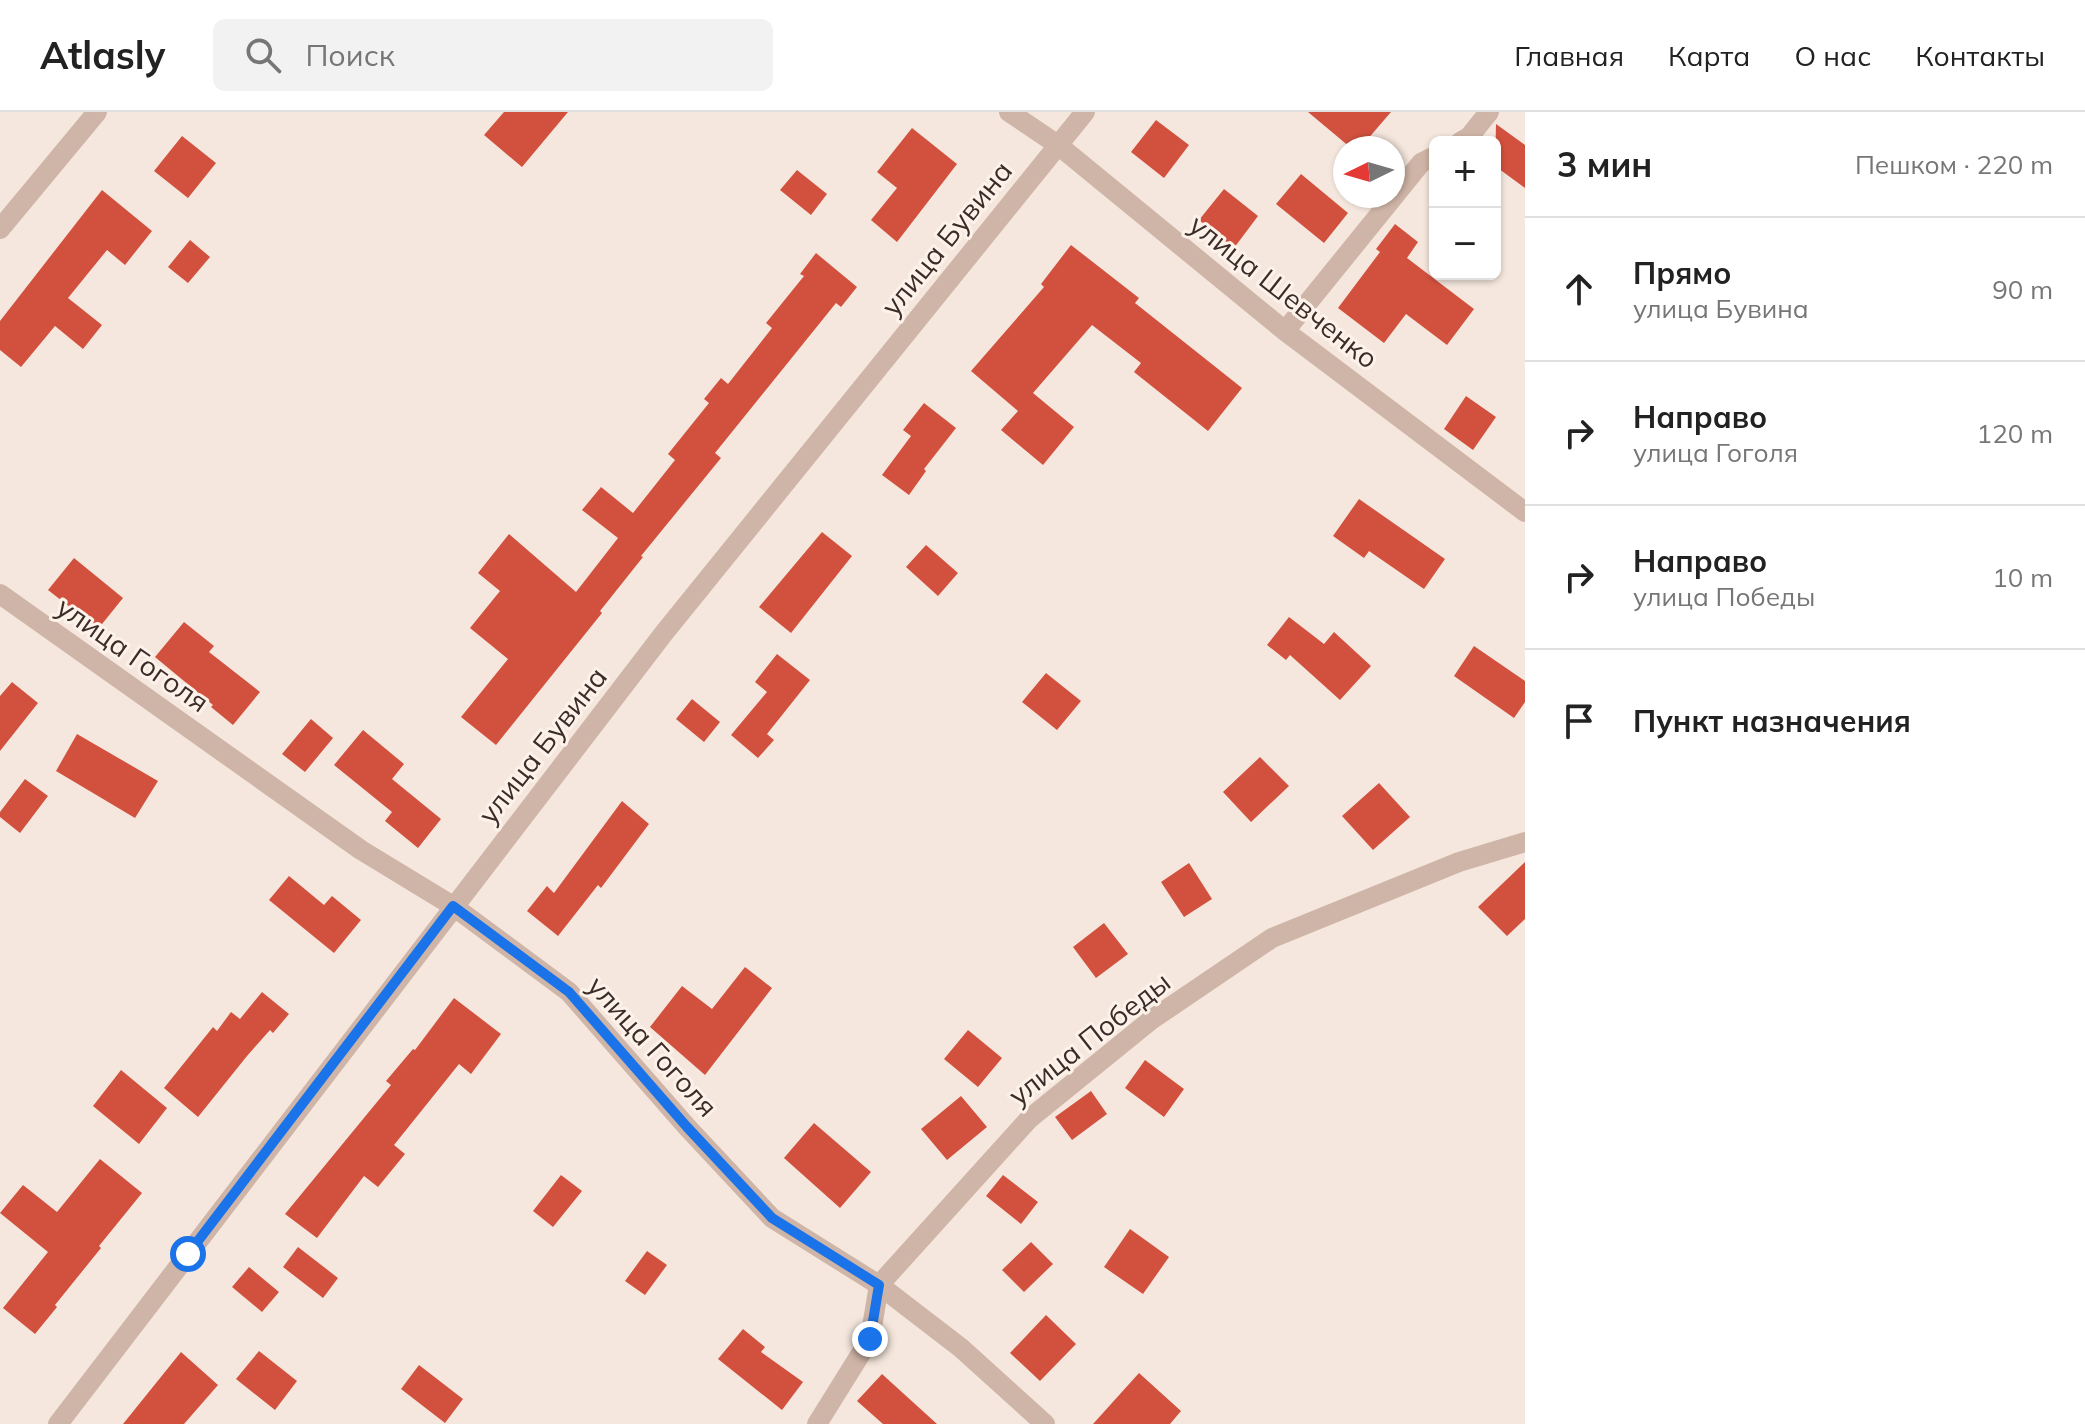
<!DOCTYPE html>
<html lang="ru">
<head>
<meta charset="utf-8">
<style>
  :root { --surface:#fff; --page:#f2f2f2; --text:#222; --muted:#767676; --line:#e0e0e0 }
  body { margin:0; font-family:Mulish,sans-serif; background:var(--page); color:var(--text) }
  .controls { position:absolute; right:24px; top:24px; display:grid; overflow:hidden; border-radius:12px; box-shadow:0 2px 6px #0004 }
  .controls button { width:72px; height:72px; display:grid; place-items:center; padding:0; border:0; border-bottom:2px solid var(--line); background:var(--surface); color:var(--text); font:40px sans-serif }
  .compass { position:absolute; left:1333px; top:24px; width:72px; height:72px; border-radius:50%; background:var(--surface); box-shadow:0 2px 6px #0004; rotate:265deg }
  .stop { position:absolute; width:24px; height:24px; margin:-18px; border:6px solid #1a73e8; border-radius:50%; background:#fff }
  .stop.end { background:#1a73e8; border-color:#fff; box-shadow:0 2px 8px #0008 }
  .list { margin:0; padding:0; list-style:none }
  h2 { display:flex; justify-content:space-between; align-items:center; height:104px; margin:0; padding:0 32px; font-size:34px }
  h2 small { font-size:26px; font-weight:400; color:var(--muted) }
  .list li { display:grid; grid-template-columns:52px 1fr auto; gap:24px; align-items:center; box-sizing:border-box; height:144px; padding:0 32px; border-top:2px solid var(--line) }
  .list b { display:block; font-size:30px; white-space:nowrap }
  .list p { margin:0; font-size:26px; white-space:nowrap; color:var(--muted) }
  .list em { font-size:26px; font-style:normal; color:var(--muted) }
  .icon { flex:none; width:44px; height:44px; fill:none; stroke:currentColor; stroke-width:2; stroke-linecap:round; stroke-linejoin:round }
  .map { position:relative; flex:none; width:1525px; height:1312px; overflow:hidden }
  header { display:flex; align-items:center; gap:48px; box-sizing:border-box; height:112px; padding:0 40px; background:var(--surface); border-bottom:2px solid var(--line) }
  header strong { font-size:38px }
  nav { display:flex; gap:44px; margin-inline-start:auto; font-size:28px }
  .search { width:560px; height:72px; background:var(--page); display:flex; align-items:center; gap:20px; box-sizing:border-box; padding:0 28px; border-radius:12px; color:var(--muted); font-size:30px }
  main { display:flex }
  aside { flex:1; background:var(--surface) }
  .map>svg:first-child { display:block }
  .building { fill:#d2513e }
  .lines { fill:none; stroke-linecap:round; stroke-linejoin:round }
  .minor { stroke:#cfb5a7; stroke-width:20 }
  .route { stroke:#1a73e8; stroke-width:10 }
  .labels { text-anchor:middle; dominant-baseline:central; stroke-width:6; stroke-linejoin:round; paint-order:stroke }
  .street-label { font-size:28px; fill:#3b2c28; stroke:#fcf2ea }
</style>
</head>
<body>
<header>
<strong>Atlasly</strong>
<div class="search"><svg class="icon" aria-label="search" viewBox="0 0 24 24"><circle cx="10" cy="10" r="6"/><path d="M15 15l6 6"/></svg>Поиск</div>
<nav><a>Главная</a><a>Карта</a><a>О нас</a><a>Контакты</a></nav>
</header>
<main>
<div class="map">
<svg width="1525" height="1312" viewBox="0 0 1525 1312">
  <rect width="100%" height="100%" fill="#f5e7dd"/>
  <path class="building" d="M 504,0 L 568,0 L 522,55 L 484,23 Z
    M 1308,0 L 1391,0 L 1360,36 L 1351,36 Z
    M 1156,8 L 1189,33 L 1164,66 L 1131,40 Z
    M 1496,12 L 1525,33 L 1525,76 L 1495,54 Z
    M 912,16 L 957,52 L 897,130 L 871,108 L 897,76 L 877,60 Z
    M 182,24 L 216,51 L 188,86 L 154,59 Z
    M 797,58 L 827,82 L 811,103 L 780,78 Z
    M 1301,62 L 1348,101 L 1324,131 L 1276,92 Z
    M 1224,77 L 1258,104 L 1234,136 L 1199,108 Z
    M 102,78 L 152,119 L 125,153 L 107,138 L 68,186 L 102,213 L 83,237 L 55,214 L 21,255 L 0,238 L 0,209 Z
    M 1395,112 L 1418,130 L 1407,146 L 1474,197 L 1447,233 L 1406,202 L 1384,231 L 1338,196 L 1380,140 L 1376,137 Z
    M 190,128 L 210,145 L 188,171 L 168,155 Z
    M 1071,133 L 1139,186 L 1135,191 L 1242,276 L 1208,319 L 1134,260 L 1141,251 L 1092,213 L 1033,281 L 1074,315 L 1043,353 L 1001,318 L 1018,299 L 971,259 L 1044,175 L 1041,172 Z
    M 816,141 L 857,175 L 841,195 L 836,191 L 715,341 L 721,346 L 641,444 L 643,445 L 600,499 L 602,501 L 496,633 L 461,605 L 508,547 L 470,516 L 500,479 L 478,461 L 509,422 L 576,480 L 618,426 L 582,398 L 601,375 L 633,401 L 675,348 L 668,342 L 709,291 L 704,287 L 721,266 L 728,272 L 772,216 L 766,211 L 804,164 L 800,162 Z
    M 1466,284 L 1496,305 L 1473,338 L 1444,317 Z
    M 924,291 L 956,316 L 924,357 L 926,359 L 909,383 L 882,363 L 911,324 L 903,318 Z
    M 1359,387 L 1445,447 L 1424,477 L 1369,439 L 1364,446 L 1333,424 Z
    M 822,420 L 852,444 L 791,521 L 759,495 Z
    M 926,433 L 958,461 L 938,484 L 906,455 Z
    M 74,446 L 123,486 L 98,517 L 48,478 Z
    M 1289,505 L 1324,532 L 1334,520 L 1371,554 L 1340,588 L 1290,543 L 1286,548 L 1267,533 Z
    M 184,510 L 214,534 L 209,540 L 260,580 L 233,613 L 211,595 L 213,593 L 155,545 Z
    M 1474,534 L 1525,569 L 1525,590 L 1514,606 L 1454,564 Z
    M 777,542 L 810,568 L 767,622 L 774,628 L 758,646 L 731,623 L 767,580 L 755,570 Z
    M 1046,561 L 1081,589 L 1057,618 L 1022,590 Z
    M 12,570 L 38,591 L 0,639 L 0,584 Z
    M 692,587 L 720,610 L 704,630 L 676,607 Z
    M 311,607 L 333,626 L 305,660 L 282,642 Z
    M 363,618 L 404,652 L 392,667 L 441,707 L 418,736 L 385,709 L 392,700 L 334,653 Z
    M 77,622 L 158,669 L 135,706 L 56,659 Z
    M 1260,645 L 1289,674 L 1251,710 L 1223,680 Z
    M 25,667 L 48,684 L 20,721 L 0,705 L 0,700 Z
    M 1379,671 L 1410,705 L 1373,738 L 1342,704 Z
    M 622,689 L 649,712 L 601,776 L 598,773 L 558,824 L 527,799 L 547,774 L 554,781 Z
    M 1525,750 L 1525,807 L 1507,824 L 1478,795 Z
    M 1189,751 L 1212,787 L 1184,805 L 1161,770 Z
    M 289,764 L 324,793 L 332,784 L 361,808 L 334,841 L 269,788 Z
    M 1104,811 L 1128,842 L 1096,866 L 1073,835 Z
    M 745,855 L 772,876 L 705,963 L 650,915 L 682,874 L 712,897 Z
    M 262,880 L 289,902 L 273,921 L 270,918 L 247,944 L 198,1005 L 164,976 L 213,915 L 217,919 L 231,900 L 240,907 Z
    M 454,886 L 501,922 L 471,962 L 459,952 L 394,1033 L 405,1042 L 378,1075 L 364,1064 L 317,1126 L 285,1102 L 391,973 L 386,969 L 413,937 L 415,938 Z
    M 968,918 L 1002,946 L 978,975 L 944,947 Z
    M 1145,948 L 1184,977 L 1164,1005 L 1125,976 Z
    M 121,958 L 167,996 L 139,1032 L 93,994 Z
    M 1091,979 L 1107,1002 L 1072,1028 L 1055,1005 Z
    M 961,984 L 987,1015 L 947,1048 L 921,1017 Z
    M 814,1011 L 871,1060 L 840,1096 L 784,1046 Z
    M 100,1047 L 142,1081 L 99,1134 L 101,1136 L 55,1193 L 57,1195 L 35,1222 L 3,1196 L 48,1140 L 0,1101 L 23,1073 L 57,1100 Z
    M 561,1063 L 582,1079 L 553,1115 L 533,1099 Z
    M 1003,1063 L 1038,1090 L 1021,1112 L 986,1084 Z
    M 1130,1117 L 1169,1145 L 1143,1182 L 1104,1155 Z
    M 1031,1130 L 1053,1152 L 1024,1180 L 1002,1158 Z
    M 298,1135 L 338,1166 L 323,1186 L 283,1155 Z
    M 647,1139 L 667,1153 L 645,1183 L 625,1169 Z
    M 249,1155 L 279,1180 L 262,1200 L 232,1175 Z
    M 1046,1203 L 1076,1232 L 1040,1269 L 1010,1241 Z
    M 743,1217 L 765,1235 L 761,1240 L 803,1270 L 782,1298 L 718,1247 Z
    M 259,1239 L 297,1269 L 275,1298 L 236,1267 Z
    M 181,1240 L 218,1273 L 184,1312 L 123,1312 Z
    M 419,1253 L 463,1287 L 445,1311 L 401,1277 Z
    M 1139,1261 L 1181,1299 L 1170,1312 L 1093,1312 Z
    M 882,1262 L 937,1312 L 883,1312 L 857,1289 Z"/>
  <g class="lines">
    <path class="minor" d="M 1009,0 L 1058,33 L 1285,219 L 1525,400
      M 1460,30 L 1469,25 L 1489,0
      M 0,117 L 97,0
      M 1285,219 L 1421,51 L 1435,44
      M 0,482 L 361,738 L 453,794 L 569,880 L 687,1015 L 772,1106 L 879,1173 L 961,1236 L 1045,1312
      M 58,1312 L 664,521 L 1085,0
      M 817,1312 L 870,1227 L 879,1173 L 1029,1007 L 1151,908 L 1272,826 L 1459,750 L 1525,730"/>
  </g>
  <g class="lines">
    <path class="route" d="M 188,1142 L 453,794 L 569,880 L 687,1015 L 772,1106 L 879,1173 L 870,1227"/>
  </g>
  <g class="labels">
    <g class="street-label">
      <text transform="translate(946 126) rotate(-51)">улица Бувина</text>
      <text transform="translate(1284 179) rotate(38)">улица Шевченко</text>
      <text transform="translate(133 542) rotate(35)">улица Гоголя</text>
      <text transform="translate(542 633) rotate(-52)">улица Бувина</text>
      <text transform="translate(1089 926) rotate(-38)">улица Победы</text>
      <text transform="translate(653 934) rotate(48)">улица Гоголя</text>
    </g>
  </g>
</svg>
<div class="controls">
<button>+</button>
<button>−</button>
</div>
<svg class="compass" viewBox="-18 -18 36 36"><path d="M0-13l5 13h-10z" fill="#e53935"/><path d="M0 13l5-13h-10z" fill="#767676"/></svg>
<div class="stop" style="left:188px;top:1142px"></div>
<div class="stop end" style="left:870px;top:1227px"></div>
</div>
<aside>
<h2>3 мин<small>Пешком · 220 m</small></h2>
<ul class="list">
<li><svg class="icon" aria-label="ahead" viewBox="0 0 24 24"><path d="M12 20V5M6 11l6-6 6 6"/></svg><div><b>Прямо</b><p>улица Бувина</p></div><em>90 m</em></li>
<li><svg class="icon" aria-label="right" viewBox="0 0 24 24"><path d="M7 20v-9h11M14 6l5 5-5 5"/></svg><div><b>Направо</b><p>улица Гоголя</p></div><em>120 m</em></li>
<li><svg class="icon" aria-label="right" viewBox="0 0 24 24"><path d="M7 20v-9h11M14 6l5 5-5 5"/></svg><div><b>Направо</b><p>улица Победы</p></div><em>10 m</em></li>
<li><svg class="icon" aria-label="arrive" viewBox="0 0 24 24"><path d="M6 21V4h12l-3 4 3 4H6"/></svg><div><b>Пункт назначения</b></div></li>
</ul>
</aside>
</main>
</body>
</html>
